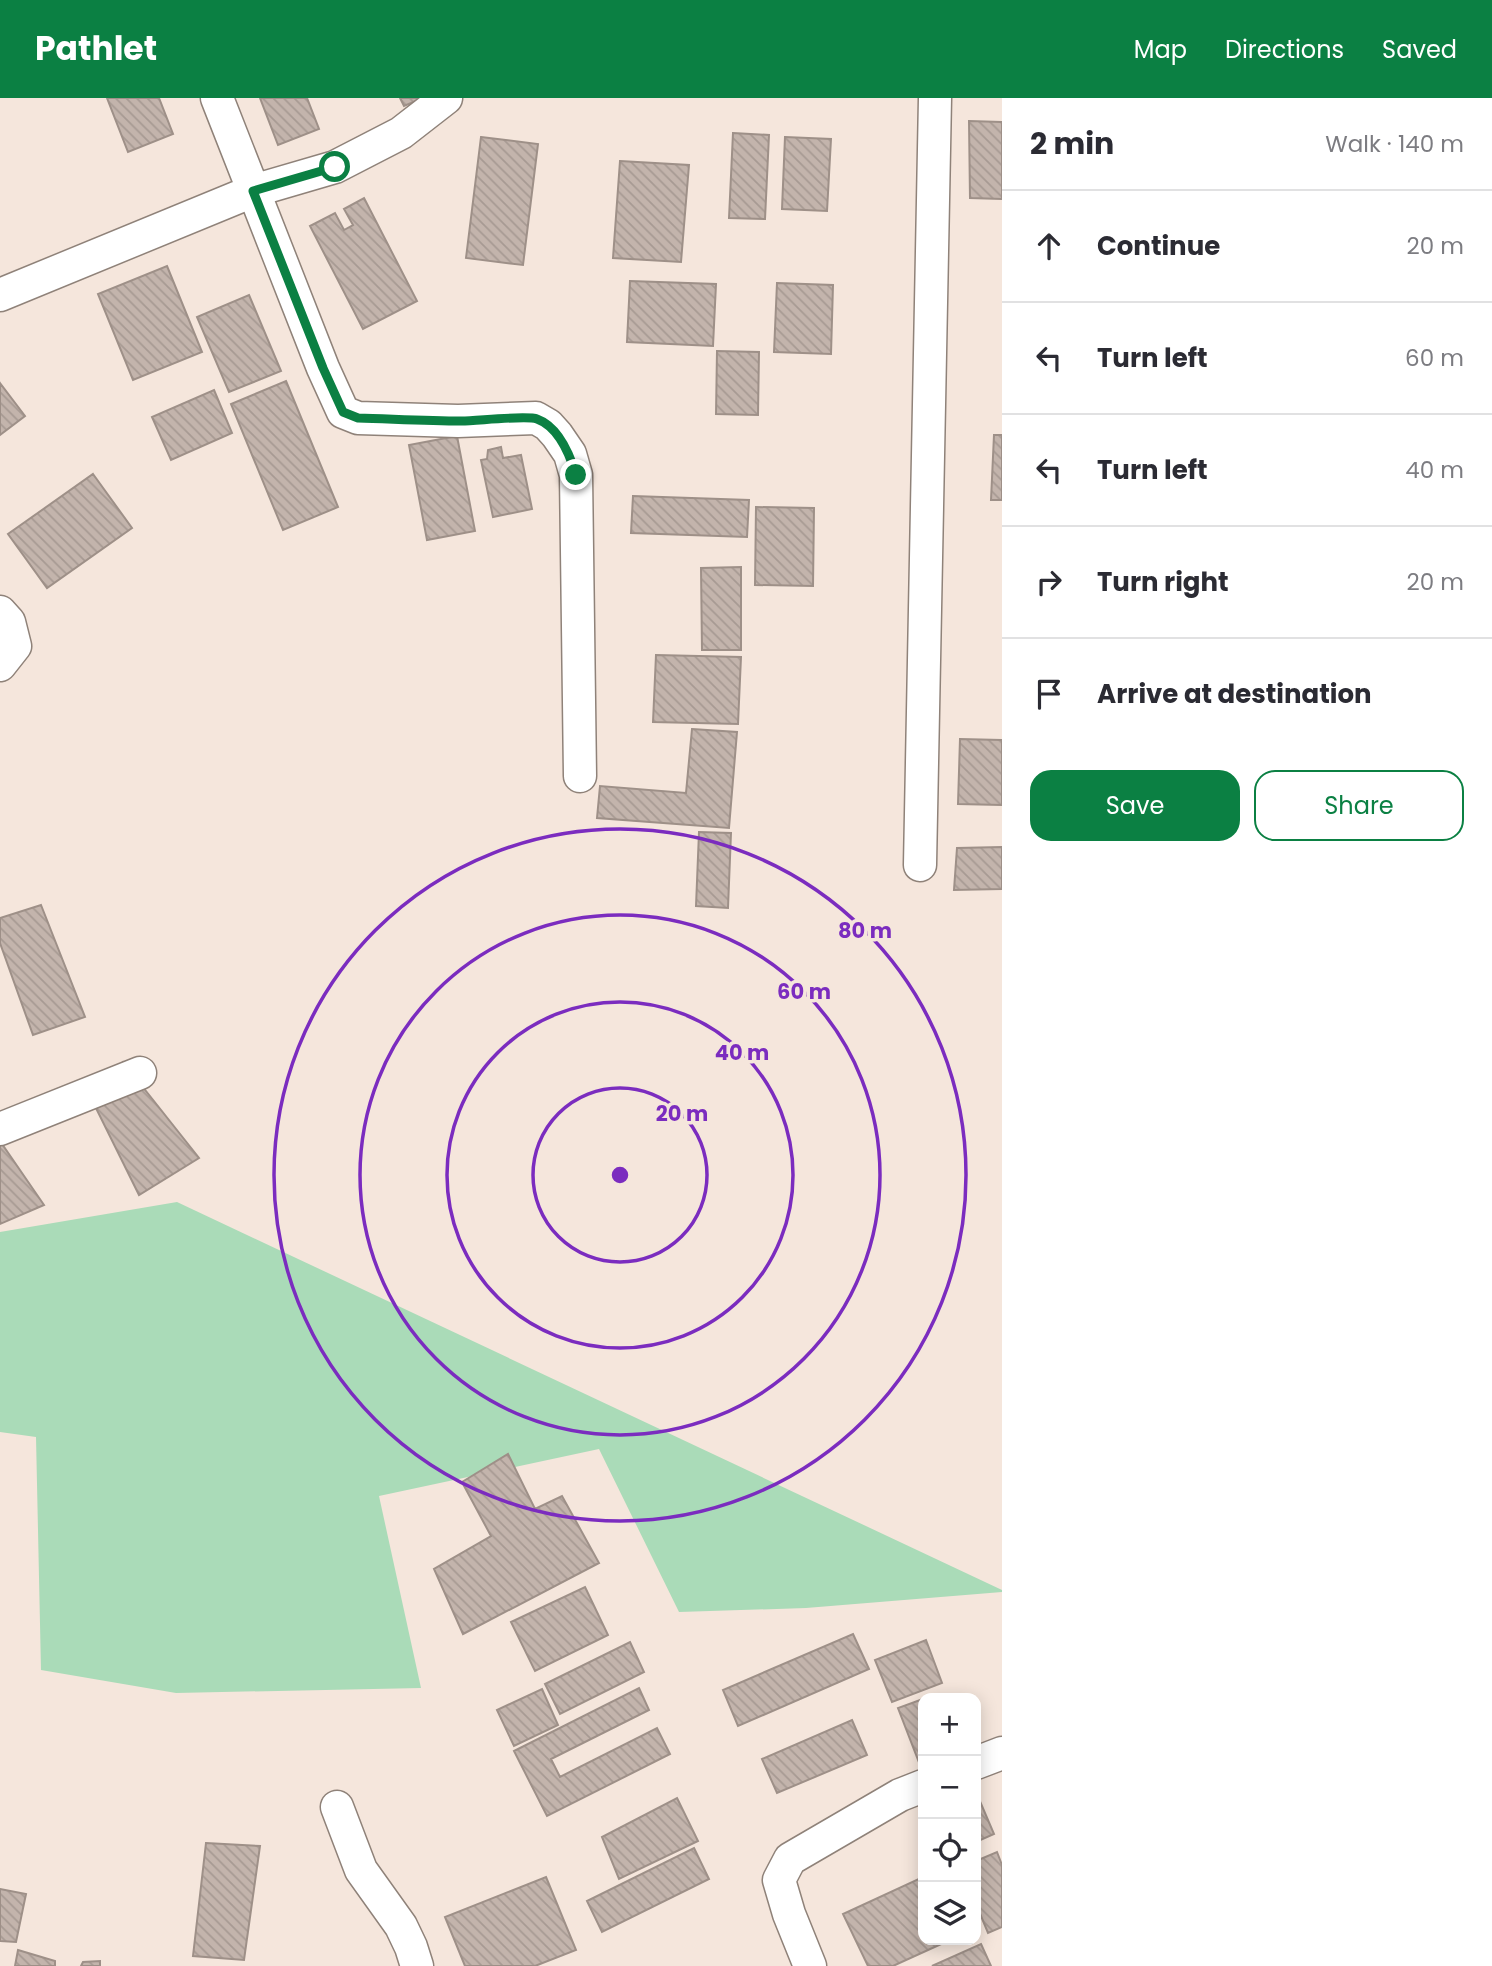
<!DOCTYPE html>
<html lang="en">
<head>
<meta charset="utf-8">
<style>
  :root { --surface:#fff; --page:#f7f7f7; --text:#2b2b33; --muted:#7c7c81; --line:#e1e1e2; --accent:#0b8043 }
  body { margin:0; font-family:Poppins,sans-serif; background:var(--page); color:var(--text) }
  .controls { position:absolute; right:21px; bottom:21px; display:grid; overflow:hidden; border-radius:14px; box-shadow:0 4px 18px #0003 }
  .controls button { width:63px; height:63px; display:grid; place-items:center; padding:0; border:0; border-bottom:2px solid var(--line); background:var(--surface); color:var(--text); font:35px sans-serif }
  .stop { position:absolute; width:21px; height:21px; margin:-16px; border:5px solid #0b8043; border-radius:50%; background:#fff }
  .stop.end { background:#0b8043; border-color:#fff; box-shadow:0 2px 7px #0008 }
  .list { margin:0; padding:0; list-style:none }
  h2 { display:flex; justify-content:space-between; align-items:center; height:91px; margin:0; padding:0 28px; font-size:30px }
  h2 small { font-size:23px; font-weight:400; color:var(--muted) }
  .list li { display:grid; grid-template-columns:46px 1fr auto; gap:21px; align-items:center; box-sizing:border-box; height:112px; padding:0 28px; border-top:2px solid var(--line) }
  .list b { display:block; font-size:26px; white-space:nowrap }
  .list em { font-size:23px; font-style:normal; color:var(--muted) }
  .actions { display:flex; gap:14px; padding:21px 28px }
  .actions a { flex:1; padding:16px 0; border:2px solid var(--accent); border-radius:21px; text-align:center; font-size:24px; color:var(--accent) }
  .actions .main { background:var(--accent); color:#fff }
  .icon { flex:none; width:38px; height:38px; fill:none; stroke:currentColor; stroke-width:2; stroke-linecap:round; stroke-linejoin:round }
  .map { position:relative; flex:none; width:1002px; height:1868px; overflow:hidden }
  header { display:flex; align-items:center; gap:42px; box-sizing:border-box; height:98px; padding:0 35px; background:var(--accent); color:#fff }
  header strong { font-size:33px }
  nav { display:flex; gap:38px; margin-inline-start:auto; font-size:24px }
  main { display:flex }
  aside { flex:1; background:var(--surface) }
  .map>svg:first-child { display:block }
  .green { fill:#aadbb8 }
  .building { fill:url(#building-back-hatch); stroke:#9e9088; stroke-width:2 }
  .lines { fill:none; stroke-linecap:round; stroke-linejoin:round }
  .street-casing { stroke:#8f8279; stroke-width:35 }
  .street { stroke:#fff; stroke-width:32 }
  .route { stroke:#0b8043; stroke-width:9 }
  .ring { fill:none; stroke:#7b2cbf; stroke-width:3.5 }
  .centre { fill:#7b2cbf; stroke:#f5e6dc; stroke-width:3.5 }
  .ring-label { font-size:21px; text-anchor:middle; font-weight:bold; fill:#7b2cbf; stroke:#f5e6dc; stroke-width:7; stroke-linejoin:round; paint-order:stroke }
</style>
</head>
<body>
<header>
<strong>Pathlet</strong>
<nav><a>Map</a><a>Directions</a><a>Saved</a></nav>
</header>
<main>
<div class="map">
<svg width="1002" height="1868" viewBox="0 0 1002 1868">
  <defs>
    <pattern id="building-back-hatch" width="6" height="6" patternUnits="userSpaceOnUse" patternTransform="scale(1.75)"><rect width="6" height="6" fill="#c3b4ac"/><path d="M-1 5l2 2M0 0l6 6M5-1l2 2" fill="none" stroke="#a79a93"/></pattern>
  </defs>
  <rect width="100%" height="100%" fill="#f5e6dc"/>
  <path class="green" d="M 177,1104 L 1002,1492 L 1002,1494 L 806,1510 L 679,1514 L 599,1351 L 379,1398 L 421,1590 L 176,1595 L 41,1572 L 36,1339 L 0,1334 L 0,1134 Z"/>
  <path class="building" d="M 107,0 L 159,0 L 173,36 L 128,54 Z
    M 260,0 L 307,0 L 319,31 L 278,47 Z
    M 400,0 L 423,0 L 404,8 Z
    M 969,23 L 1002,24 L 1002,101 L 970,100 Z
    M 733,35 L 769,37 L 765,121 L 729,120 Z
    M 481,39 L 538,46 L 523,167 L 466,160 Z
    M 785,39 L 831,41 L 827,113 L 782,111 Z
    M 620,63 L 689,67 L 681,164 L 613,160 Z
    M 364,100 L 417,203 L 363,231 L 310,128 L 335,115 L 344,132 L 353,127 L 344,111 Z
    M 167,168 L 202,254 L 133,282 L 98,196 Z
    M 630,183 L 716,186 L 713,248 L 627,244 Z
    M 777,185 L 833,187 L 831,256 L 774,254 Z
    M 249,197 L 281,273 L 229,294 L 197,219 Z
    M 717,253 L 759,254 L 758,317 L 716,316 Z
    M 286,283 L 338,409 L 283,432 L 231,306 Z
    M 0,285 L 25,318 L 0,337 Z
    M 214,292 L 232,335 L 171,362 L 152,319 Z
    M 994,337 L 1002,337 L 1002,402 L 991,402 Z
    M 457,338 L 475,433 L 427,442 L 409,347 Z
    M 501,349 L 503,360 L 521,357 L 532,411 L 493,419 L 481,362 L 487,361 L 488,352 Z
    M 93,376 L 132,430 L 47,490 L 8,436 Z
    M 633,398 L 749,402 L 747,439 L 631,435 Z
    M 756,409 L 814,410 L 813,488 L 755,487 Z
    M 741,469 L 741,552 L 702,552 L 701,470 Z
    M 656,557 L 741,559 L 738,626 L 653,624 Z
    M 692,631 L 737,634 L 729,730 L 597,720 L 600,688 L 686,695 Z
    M 960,641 L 1002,642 L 1002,707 L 958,706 Z
    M 699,734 L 731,735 L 728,810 L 696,808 Z
    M 1002,749 L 1002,791 L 954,792 L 957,750 Z
    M 41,807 L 85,919 L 33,937 L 0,845 L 0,820 Z
    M 123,964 L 199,1060 L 139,1097 L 89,996 Z
    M 0,1043 L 44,1107 L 0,1126 Z
    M 508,1356 L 535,1411 L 562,1398 L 599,1465 L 463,1536 L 434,1471 L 491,1438 L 462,1384 Z
    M 585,1489 L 608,1537 L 535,1573 L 511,1524 Z
    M 853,1536 L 869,1571 L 738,1628 L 723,1592 Z
    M 926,1542 L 942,1585 L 892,1604 L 875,1562 Z
    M 630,1544 L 644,1574 L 560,1616 L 545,1586 Z
    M 639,1590 L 649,1612 L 551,1661 L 560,1679 L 657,1630 L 670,1656 L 547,1718 L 514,1653 Z
    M 542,1591 L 558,1627 L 514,1648 L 497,1612 Z
    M 923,1601 L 923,1666 L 920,1667 L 898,1610 Z
    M 852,1622 L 867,1657 L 777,1695 L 762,1661 Z
    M 976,1694 L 994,1736 L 976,1744 Z
    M 677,1700 L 698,1743 L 619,1781 L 602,1739 Z
    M 206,1745 L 260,1748 L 244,1862 L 193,1858 Z
    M 694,1750 L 709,1781 L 602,1834 L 587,1803 Z
    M 997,1754 L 1002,1767 L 1002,1829 L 988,1835 L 976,1806 L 976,1763 Z
    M 546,1779 L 576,1852 L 535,1868 L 465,1868 L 445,1819 Z
    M 923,1779 L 923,1842 L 950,1842 L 893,1868 L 868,1868 L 843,1816 Z
    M 0,1791 L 26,1796 L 16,1844 L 0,1843 Z
    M 981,1846 L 991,1868 L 932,1868 Z
    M 18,1852 L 55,1863 L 55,1868 L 15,1868 Z
    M 100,1863 L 100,1868 L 81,1868 L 83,1864 Z"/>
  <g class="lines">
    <g class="street-casing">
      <path id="street" d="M 217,0 L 323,270 L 343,314 L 358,320 L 458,323 L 536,320 L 548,327 L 557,337 L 570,356 L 576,377 L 580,678
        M 0,197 L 253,93 L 335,69 L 401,35 L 446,0
        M 0,514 L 9,524 L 15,548 L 0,567
        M 920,767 L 935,0
        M 0,1031 L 140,975
        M 976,1665 L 1002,1655
        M 337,1709 L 361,1772 L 401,1828 L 411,1849 L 417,1868
        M 810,1868 L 789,1816 L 779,1782 L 790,1761 L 900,1697 L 923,1688"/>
    </g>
    <use href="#street" class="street"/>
  </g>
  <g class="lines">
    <path class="route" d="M 335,69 L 253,93 L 323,270 L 343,314 L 358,320 C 393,321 427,323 462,323 C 476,323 527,317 537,321 C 559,329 570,357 576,377"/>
  </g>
  <g class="ring">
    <circle cx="620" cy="1077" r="87"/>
    <circle cx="620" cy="1077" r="173"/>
    <circle cx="620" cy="1077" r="260"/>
    <circle cx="620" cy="1077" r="346"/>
  </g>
  <circle cx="620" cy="1077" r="10" class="centre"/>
  <g class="ring-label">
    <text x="865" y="840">80 m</text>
    <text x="804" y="901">60 m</text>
    <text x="742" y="962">40 m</text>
    <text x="682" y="1023">20 m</text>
  </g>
</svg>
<div class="controls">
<button>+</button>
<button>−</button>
<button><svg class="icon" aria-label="locate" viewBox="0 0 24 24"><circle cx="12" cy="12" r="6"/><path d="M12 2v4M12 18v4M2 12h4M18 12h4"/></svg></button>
<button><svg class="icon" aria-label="layers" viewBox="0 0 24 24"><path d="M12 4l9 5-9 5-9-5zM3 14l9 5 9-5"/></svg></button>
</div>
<div class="stop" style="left:335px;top:69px"></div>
<div class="stop end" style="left:576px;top:377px"></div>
</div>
<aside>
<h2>2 min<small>Walk · 140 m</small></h2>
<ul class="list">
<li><svg class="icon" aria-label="ahead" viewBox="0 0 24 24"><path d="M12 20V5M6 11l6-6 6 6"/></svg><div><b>Continue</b></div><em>20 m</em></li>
<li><svg class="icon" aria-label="left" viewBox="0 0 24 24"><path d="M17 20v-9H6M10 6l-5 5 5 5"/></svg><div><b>Turn left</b></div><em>60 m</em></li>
<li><svg class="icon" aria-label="left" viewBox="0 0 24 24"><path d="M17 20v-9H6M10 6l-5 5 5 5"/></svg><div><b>Turn left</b></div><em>40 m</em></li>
<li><svg class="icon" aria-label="right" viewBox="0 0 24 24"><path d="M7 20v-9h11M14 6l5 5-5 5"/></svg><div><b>Turn right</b></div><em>20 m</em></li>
<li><svg class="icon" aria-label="arrive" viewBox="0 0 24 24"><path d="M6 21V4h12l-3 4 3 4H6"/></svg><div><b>Arrive at destination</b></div></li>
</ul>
<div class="actions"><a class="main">Save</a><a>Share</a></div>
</aside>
</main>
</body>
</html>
